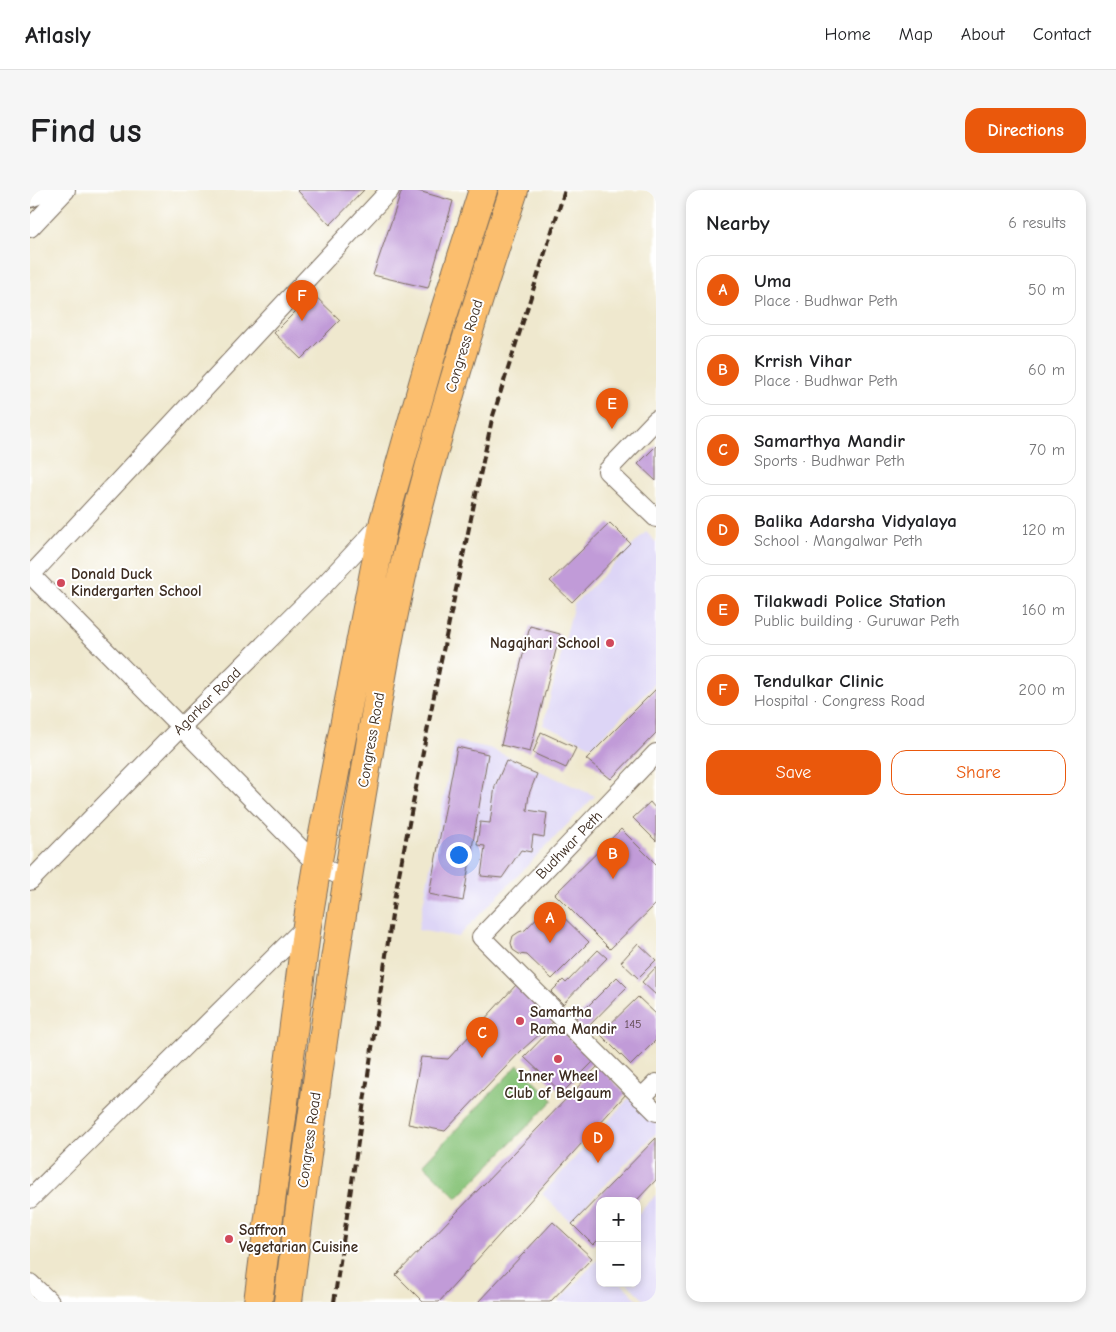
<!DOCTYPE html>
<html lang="en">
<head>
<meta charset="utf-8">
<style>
  :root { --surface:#fff; --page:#f6f6f6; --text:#202124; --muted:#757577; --line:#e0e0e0; --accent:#ea580c }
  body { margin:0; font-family:"Comic Neue",sans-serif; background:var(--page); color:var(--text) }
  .controls { position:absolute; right:15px; bottom:15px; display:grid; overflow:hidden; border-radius:10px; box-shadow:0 2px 8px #0003 }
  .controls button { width:45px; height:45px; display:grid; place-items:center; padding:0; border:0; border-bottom:1px solid var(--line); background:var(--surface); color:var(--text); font:25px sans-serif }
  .you { position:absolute; left:428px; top:664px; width:18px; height:18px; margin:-12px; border:4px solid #fff; border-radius:50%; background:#1a73e8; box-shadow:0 0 0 8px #1a73e833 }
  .badge { display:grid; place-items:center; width:32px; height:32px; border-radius:50%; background:var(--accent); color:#fff; font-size:16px; font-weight:700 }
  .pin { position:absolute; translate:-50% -41px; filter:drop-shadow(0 1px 2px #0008) }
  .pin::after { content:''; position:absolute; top:26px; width:18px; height:15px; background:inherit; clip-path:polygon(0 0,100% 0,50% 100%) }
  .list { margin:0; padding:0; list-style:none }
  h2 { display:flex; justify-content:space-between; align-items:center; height:65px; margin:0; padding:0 20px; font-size:21px }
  h2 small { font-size:16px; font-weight:400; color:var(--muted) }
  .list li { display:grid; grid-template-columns:32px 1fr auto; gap:15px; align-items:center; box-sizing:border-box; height:70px; margin:0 10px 10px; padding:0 10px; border:1px solid var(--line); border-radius:15px }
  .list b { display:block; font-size:19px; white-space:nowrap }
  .list p { margin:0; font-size:16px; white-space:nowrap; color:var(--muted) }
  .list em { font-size:16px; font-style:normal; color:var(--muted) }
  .actions { display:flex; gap:10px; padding:15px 20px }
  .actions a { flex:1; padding:11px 0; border:1px solid var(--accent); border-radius:15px; text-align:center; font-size:18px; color:var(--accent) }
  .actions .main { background:var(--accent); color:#fff }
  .map { position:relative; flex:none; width:626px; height:1112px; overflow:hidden; border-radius:15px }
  header { display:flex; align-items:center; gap:30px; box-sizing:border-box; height:70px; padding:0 25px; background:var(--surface); border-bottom:1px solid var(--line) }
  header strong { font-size:24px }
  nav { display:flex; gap:28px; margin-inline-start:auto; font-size:18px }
  .intro { display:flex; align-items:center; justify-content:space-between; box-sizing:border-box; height:120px; padding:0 30px }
  h1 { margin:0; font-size:35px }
  .button { padding:12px 22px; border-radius:15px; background:var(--accent); color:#fff; font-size:18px; font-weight:700 }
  main { display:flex; gap:30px; padding:0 30px }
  aside { flex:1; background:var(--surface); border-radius:15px; box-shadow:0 2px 8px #0003 }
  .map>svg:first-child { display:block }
  .built { fill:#ddd5f6 }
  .green { fill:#89c47a; stroke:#62774c }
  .building { fill:#c19bd8 }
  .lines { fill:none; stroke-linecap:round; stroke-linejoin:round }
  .minor-casing { stroke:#7a6c5c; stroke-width:20 }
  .tertiary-casing { stroke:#7a6c5c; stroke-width:25 }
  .trunk-casing { stroke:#7a6c5c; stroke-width:30 }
  .minor { stroke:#fff; stroke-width:18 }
  .tertiary { stroke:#fff; stroke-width:22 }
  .trunk { stroke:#fbbe6e; stroke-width:28 }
  .rail { stroke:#3b2a1e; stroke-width:4; stroke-dasharray:8 4; stroke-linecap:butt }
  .poi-dot { fill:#d1495b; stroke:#fff; stroke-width:2 }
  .labels { text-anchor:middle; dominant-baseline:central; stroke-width:4; stroke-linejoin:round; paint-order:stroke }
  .number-label { font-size:12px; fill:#5c464c }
  .street-label { font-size:15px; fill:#3b2a1e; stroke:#fff }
  .poi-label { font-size:15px; font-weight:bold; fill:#3b2a1e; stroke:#fff; text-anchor:start }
</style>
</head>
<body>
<header>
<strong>Atlasly</strong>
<nav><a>Home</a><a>Map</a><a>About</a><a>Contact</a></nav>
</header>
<div class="intro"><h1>Find us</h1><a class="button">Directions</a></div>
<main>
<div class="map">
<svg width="626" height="1112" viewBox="0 0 626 1112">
  <rect width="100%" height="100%" fill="#fff"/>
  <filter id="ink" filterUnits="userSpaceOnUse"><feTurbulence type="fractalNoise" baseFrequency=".02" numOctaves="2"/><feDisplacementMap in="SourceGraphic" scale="10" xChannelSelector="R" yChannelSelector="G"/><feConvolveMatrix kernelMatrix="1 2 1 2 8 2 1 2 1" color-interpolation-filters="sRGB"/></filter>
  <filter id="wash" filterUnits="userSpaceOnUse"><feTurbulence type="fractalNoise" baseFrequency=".0096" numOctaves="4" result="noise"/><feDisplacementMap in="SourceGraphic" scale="20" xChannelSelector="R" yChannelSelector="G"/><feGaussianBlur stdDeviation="1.12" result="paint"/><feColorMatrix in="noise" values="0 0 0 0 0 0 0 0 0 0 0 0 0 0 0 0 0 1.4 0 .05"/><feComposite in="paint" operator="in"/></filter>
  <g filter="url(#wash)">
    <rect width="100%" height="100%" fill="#efe8ce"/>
    <path class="built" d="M 616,342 L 626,352 L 626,493 L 562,556 L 513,535 L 544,414 Z
      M 425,551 L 459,558 L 565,606 L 428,747 L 388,740 Z
      M 599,908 L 626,934 L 626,943 L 540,1031 L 512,1004 Z
      M 626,1005 L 626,1112 L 616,1112 L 597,1093 L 607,1093 L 607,1025 Z
      M 567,1070 L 570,1073 L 570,1093 L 591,1093 L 610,1112 L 528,1112 Z"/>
    <path class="green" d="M 488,875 L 523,910 L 427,1008 L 393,974 Z"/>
    <g id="blocks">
      <path class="building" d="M 267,0 L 334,0 L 300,35 Z
        M 372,0 L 385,0 L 423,11 L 398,98 L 343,85 Z
        M 283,104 L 310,130 L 271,169 L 244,143 Z
        M 626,256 L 626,291 L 608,274 Z
        M 580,333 L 600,353 L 542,412 L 520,391 Z
        M 500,436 L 530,444 L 500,562 L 471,555 Z
        M 626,499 L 626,543 L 581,589 L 556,569 Z
        M 511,542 L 546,558 L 536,578 L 503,563 Z
        M 427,557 L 458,564 L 433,711 L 399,704 Z
        M 476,571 L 507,584 L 499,604 L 497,620 L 517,623 L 514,647 L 503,645 L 501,662 L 491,660 L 472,688 L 451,686 L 455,656 L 447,655 L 450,632 L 460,633 L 465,596 Z
        M 620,612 L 626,619 L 626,651 L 603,628 Z
        M 591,639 L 626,674 L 626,714 L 580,759 L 525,704 Z
        M 520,714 L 559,752 L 522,789 L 497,765 L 489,764 L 483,760 L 481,753 L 483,746 L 489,742 L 495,740 Z
        M 608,753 L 626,770 L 608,788 L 591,772 Z
        M 568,760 L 577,768 L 533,814 L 521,802 L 533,790 L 536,793 Z
        M 626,777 L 626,805 L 612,792 Z
        M 587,787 L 597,797 L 555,840 L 544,830 Z
        M 486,795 L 523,832 L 492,860 L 415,941 L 378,934 L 391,867 L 418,869 Z
        M 608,807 L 626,824 L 626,850 L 601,875 L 570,844 Z
        M 525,835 L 563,872 L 532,903 L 494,867 Z
        M 568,876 L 596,904 L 409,1112 L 393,1112 L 366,1085 Z
        M 626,948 L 626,990 L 606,1011 L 570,1011 L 570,1048 L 563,1055 L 542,1034 Z
        M 523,1032 L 562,1068 L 520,1112 L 448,1112 Z"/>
    </g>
  </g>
  <g filter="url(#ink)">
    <use href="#blocks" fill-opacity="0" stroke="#7a6c5c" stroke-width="1"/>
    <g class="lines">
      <g class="minor-casing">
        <path id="minor" d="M 0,38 L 36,0
          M 626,230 L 577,281 L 626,328
          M 0,384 L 287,675 L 317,689
          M 0,386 L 360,0
          M 626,563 L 451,747 L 626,922
          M 0,691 L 150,538 L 294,395 L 352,333
          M 611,908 L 626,893
          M 0,1009 L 277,735
          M 0,1093 L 20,1112"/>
      </g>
      <g class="tertiary-casing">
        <path id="tertiary" d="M 0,6 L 16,0"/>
      </g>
      <g class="trunk-casing">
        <path id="trunk" d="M 228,1112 L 277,735 L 287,675 L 354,331 L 406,148 L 453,0
          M 258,1112 C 279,942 303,772 332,603 C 346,521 359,437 379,356 C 408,236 445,118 484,0"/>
      </g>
      <use href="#minor" class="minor"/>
      <use href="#tertiary" class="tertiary"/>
      <use href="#trunk" class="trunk"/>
      <path class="rail" d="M 304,1112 L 365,705 L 410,475 L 462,229 L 535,0"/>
    </g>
  </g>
  <g class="poi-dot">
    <circle cx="31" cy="393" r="5"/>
    <circle cx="580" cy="453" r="5"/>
    <circle cx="490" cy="831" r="5"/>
    <circle cx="528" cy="869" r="5"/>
    <circle cx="199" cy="1049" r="5"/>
  </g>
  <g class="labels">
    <g class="number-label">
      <text x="603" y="834">145</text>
    </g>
    <g class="street-label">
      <text transform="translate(434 156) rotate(-73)">Congress Road</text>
      <text transform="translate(177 511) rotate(-45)">Agarkar Road</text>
      <text transform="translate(341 550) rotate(-80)">Congress Road</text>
      <text transform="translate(539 655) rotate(-46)">Budhwar Peth</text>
      <text transform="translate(279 950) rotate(-82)">Congress Road</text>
    </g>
    <g class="poi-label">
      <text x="41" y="384">Donald Duck<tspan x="41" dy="17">Kindergarten School</tspan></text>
      <text x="570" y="453" text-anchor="end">Nagajhari School</text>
      <text x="500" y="822">Samartha<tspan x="500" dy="17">Rama Mandir</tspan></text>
      <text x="528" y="886" text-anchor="middle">Inner Wheel<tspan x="528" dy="17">Club of Belgaum</tspan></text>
      <text x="209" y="1040">Saffron<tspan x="209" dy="17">Vegetarian Cuisine</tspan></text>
    </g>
  </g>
</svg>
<div class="controls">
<button>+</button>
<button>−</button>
</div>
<div class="you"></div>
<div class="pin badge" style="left:520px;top:753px">A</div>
<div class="pin badge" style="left:583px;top:689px">B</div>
<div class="pin badge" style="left:452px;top:868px">C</div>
<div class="pin badge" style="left:568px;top:973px">D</div>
<div class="pin badge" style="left:582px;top:239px">E</div>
<div class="pin badge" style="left:272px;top:131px">F</div>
</div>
<aside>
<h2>Nearby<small>6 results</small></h2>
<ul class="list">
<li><span class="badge">A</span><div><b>Uma</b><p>Place · Budhwar Peth</p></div><em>50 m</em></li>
<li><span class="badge">B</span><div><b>Krrish Vihar</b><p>Place · Budhwar Peth</p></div><em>60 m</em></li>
<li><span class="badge">C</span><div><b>Samarthya Mandir</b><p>Sports · Budhwar Peth</p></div><em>70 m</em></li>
<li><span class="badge">D</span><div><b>Balika Adarsha Vidyalaya</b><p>School · Mangalwar Peth</p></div><em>120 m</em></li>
<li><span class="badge">E</span><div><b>Tilakwadi Police Station</b><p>Public building · Guruwar Peth</p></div><em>160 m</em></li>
<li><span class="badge">F</span><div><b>Tendulkar Clinic</b><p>Hospital · Congress Road</p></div><em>200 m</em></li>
</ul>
<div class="actions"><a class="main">Save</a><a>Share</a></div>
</aside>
</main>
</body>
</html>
